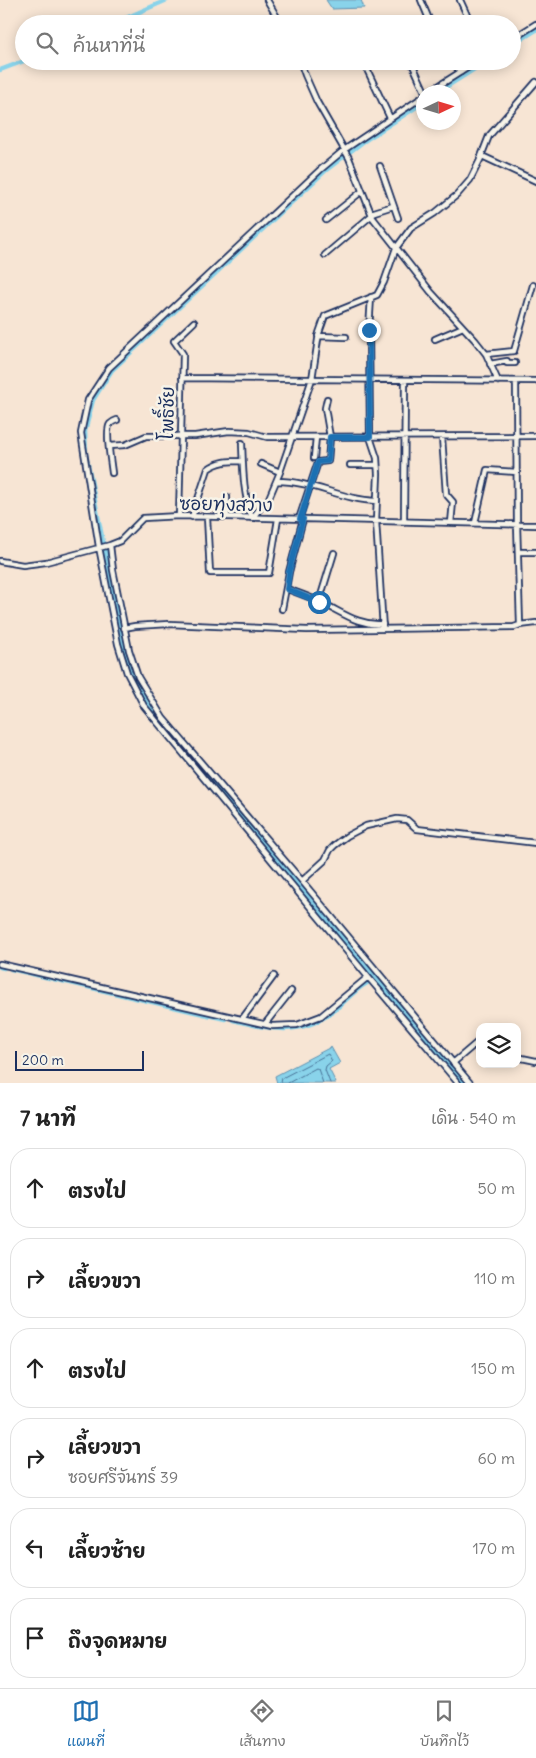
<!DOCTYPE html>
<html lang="th">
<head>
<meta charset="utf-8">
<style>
  :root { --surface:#fff; --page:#f6f6f6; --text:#222; --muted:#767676; --line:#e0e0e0; --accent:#1f6fb2 }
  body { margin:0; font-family:Delius,"Playpen Sans Thai",sans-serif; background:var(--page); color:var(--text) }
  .controls { position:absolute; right:15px; bottom:15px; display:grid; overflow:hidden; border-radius:10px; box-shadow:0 2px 12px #0003 }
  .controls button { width:45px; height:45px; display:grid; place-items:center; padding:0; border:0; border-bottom:1px solid var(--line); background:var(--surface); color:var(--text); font:25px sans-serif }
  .compass { position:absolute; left:416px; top:85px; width:45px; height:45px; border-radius:50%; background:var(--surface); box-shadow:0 2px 12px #0003; rotate:86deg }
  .scale { position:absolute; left:15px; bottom:12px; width:129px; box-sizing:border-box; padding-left:5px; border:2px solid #1b2f5e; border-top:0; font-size:14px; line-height:18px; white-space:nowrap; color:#1b2f5e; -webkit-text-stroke:4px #f7f3e8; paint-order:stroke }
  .stop { position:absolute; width:15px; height:15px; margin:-11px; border:4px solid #1f6fb2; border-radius:50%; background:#fff }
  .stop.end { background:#1f6fb2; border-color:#fff; box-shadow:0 1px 5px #0008 }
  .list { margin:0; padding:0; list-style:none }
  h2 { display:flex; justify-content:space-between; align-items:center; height:65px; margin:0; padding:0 20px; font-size:21px }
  h2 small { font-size:16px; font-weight:400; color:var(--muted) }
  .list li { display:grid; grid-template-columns:32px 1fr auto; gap:15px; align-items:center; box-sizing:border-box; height:80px; margin:0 10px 10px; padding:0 10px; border:1px solid var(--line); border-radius:20px }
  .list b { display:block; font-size:19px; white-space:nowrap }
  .list p { margin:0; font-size:16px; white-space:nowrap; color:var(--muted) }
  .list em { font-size:16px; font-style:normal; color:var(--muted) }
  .icon { flex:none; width:28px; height:28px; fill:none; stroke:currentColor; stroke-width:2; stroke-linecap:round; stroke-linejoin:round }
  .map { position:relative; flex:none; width:536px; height:1083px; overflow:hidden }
  .search { position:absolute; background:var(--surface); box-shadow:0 2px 12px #0003; left:15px; right:15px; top:15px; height:55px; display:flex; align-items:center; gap:12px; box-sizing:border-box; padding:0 18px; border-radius:28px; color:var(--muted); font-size:19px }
  .sheet { height:605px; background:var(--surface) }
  nav { display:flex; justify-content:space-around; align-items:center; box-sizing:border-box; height:70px; border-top:1px solid var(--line); background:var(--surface); font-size:14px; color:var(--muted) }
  nav a { display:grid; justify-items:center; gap:2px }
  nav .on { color:var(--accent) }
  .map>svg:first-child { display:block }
  .water { fill:#89d3ea; stroke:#5d91b2 }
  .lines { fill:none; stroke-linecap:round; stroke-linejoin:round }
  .shore { stroke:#477196; stroke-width:1 }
  .canal { stroke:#89d3ea; stroke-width:4.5 }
  .minor-casing { stroke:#1b2f5e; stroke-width:8 }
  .minor { stroke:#f7f3e8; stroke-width:4.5 }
  .route { stroke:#1f6fb2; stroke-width:6 }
  .labels { text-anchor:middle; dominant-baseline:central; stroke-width:5; stroke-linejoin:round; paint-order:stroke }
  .street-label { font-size:18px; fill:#1b2f5e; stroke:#f7f3e8 }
</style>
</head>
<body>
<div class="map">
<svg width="536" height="1083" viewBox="0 0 536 1083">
  <rect width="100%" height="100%" fill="#f7e5d4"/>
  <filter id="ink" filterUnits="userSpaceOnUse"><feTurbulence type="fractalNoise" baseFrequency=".02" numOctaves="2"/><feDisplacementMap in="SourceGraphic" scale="10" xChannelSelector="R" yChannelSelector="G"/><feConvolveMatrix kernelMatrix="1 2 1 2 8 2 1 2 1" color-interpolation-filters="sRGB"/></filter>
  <g filter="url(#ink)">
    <path class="water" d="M 326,0 L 361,0 L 364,8 L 332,9 Z
      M 331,1047 L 340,1063 L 329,1069 L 336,1083 L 277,1083 L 275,1076 Z"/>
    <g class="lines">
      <path class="shore" d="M 281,1083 L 282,1078 L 328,1054 L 332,1061 L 326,1066 L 325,1070 L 330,1083
        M 288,1083 L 316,1068 L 318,1069 L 323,1083"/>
      <path class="canal" d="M 112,24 L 167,0
        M 512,45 L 536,30
        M 0,70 L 24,61
        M 438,92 L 487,61
        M 424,102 L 364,141 L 325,171 L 112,370 L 93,400 L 85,431 L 86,454 L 122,641 L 131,671 L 147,704 L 464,1083
        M 0,967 L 4,968
        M 11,969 L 225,1019
        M 233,1020 C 269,1029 298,1037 331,1013 C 343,1004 354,990 367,983"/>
      <g class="minor-casing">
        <path id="minor" d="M 267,0 L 281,24
          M 421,0 L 431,24
          M 460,0 L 471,24
          M 512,39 L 536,24
          M 300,61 L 305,75 L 317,102 L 349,158 L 373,218 L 431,292 L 475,340 L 486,354 L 498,381
          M 363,61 L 390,118
          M 411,61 L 425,92
          M 451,61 L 461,72
          M 429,92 L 478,61
          M 424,96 L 344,150 L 320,170 L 109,368 L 88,400 L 81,433 L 99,547 L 118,644 L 127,673 L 144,706 L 368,977 L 458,1083
          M 480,159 L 489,136 L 536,82
          M 380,166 L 398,218
          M 371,213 L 393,206
          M 326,220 L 361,192
          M 325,255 L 372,215
          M 371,297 L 369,330 L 370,437 L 377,458 L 378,474 L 376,521 L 383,629
          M 318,336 L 346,337
          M 435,339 L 463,327
          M 514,351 L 533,285
          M 486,354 L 514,351
          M 490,364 L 507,361 L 507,363 L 515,363
          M 182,378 L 536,381
          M 442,437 L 446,494 L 453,502 L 451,523
          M 242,443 C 243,469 243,494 252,518 L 269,498 L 280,472 L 312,379 L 319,333 L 325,316 L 377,295 L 384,282 L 396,248 L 411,228 L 435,213 L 457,195 L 470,180 L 482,156 L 536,181
          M 110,446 L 125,445 L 146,436 L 195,436 L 229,431 L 249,432 L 267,437 L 536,436
          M 314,458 L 316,437
          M 261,464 L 280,472
          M 350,465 L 377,465
          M 112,473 C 111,464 105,430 110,424 C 112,422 114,421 117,420
          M 277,481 C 312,481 342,500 377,501
          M 179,516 L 183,354 L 174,341 L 194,322
          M 192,517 L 208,469 C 219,461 229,461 242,461
          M 207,517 L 210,573 L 269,573 L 278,519
          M 227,517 L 227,497
          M 299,519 L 318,462 L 328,461 L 330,437 L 325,408 L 327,399
          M 404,522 L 405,380
          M 475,523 L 487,470 L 517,472
          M 110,545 L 113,570 L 129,650 L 138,677 L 163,718 L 302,881 L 470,1083
          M 518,552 L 536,552
          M 0,561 L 23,565 L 46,562 L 110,545 L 120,541 L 143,518 L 179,516 L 227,517 L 536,525
          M 287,589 C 298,593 310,597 320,602 C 342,612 358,626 383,624
          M 319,602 L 334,553
          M 282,609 L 289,572 L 303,519
          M 520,625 L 536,623
          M 124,628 L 135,626 L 169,624 L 307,630 L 514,627 L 520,625 L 517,524 L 516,381
          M 302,881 L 325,860 L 330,850 L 335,845 L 347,836 L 366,826 L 397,819 L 407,820 L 417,829 L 536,843
          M 0,964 L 272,1026 L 297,1025 L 321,1016 L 368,977
          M 242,1019 L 274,976
          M 265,1024 L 291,991
          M 517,1057 L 536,1061
          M 453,1063 L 480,1040"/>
      </g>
      <use href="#minor" class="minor"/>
    </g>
  </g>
  <g class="lines" filter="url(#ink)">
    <path class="route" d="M 319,602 L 287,589 L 289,572 L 303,519 L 300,519 L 318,462 L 328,461 L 330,437 L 370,437 L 369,330"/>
  </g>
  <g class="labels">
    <g class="street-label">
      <text transform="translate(167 413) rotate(-89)">โพธิ์ชัย</text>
      <text transform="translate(226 504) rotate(1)">ซอยทุ่งสว่าง</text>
    </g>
  </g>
</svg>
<div class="controls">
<button><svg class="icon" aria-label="layers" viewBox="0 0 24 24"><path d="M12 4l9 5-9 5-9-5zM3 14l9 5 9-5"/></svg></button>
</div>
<svg class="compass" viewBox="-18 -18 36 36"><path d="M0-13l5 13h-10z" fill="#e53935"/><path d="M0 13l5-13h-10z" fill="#767676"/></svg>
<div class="scale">200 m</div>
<div class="stop" style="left:319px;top:602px"></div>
<div class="stop end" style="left:369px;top:330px"></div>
<div class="search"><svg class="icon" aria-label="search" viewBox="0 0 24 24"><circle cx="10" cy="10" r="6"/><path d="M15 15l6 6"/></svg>ค้นหาที่นี่</div>
</div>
<section class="sheet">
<h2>7 นาที<small>เดิน · 540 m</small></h2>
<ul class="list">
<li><svg class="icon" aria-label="ahead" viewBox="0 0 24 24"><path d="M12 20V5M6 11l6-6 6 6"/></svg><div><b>ตรงไป</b></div><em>50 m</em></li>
<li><svg class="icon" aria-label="right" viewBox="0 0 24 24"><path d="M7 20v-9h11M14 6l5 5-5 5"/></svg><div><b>เลี้ยวขวา</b></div><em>110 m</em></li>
<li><svg class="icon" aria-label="ahead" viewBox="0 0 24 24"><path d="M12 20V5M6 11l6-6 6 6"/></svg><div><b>ตรงไป</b></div><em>150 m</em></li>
<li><svg class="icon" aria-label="right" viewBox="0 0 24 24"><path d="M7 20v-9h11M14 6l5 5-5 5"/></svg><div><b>เลี้ยวขวา</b><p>ซอยศรีจันทร์ 39</p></div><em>60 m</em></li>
<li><svg class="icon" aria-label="left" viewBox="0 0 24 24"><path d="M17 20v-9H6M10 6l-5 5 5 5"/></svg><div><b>เลี้ยวซ้าย</b></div><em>170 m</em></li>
<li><svg class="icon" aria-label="arrive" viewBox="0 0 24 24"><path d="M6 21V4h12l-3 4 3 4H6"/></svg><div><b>ถึงจุดหมาย</b></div></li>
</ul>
</section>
<nav>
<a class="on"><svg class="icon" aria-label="map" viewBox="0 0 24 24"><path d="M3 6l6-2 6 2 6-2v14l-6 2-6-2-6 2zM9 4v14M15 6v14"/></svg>แผนที่</a>
<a><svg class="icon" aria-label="directions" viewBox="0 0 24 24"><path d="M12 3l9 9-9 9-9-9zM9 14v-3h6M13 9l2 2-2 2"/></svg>เส้นทาง</a>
<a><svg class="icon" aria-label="saved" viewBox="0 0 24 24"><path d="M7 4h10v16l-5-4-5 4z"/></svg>บันทึกไว้</a>
</nav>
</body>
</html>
